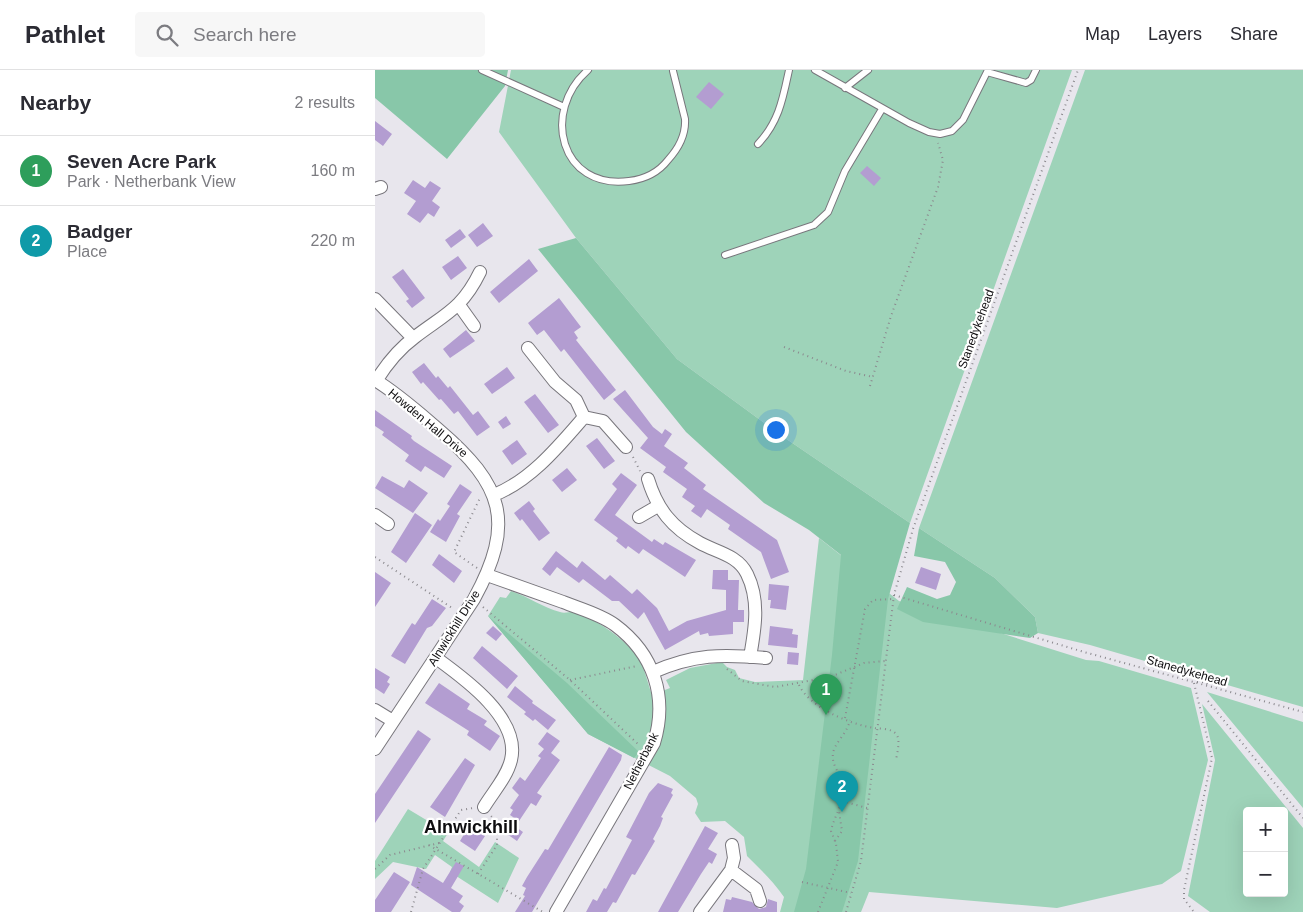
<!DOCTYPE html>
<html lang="en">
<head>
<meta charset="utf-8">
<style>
  :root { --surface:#fff; --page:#f7f7f7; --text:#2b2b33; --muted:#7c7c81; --line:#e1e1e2; --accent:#2563eb }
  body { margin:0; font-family:Arial,sans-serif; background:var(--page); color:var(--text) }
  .controls { position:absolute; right:15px; bottom:15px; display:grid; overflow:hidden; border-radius:5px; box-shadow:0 5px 20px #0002 }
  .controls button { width:45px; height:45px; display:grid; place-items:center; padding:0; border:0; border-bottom:1px solid var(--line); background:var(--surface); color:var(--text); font:25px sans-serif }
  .you { position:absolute; left:400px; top:359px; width:18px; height:18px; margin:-12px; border:4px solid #fff; border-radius:50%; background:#1a73e8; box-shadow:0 0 0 8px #1a73e833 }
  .badge { display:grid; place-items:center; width:32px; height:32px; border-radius:50%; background:var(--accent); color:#fff; font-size:16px; font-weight:700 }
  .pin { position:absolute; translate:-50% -41px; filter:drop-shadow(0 1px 2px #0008) }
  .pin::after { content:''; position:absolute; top:26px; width:18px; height:15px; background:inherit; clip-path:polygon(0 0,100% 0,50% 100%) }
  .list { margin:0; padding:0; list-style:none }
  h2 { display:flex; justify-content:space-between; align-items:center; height:65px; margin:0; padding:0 20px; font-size:21px }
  h2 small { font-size:16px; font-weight:400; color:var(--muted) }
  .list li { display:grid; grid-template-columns:32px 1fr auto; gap:15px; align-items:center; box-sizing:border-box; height:70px; padding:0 20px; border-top:1px solid var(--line) }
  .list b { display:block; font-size:19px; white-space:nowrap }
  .list p { margin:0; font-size:16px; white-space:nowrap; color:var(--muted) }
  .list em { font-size:16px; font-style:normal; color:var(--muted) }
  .icon { flex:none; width:28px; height:28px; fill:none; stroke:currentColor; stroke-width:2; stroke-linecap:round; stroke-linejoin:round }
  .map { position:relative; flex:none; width:928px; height:842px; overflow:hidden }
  header { display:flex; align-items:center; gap:30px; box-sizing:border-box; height:70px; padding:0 25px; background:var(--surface); border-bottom:1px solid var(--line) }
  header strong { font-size:24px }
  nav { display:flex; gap:28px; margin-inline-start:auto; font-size:18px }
  .search { width:350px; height:45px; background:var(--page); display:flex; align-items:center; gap:12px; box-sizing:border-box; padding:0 18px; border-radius:5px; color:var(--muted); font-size:19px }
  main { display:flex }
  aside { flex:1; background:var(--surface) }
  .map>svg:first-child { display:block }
  .green { fill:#9ed3b9; fill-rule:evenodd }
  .forest { fill:#88c7a9 }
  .building { fill:#b39dd1 }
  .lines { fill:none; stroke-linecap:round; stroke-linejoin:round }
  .service-casing { stroke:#78767c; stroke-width:8 }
  .minor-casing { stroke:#78767c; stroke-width:14 }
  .path { stroke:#8b898e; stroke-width:2; stroke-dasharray:1 4; stroke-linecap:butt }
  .service { stroke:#fff; stroke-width:6 }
  .minor { stroke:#fff; stroke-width:12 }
  .labels { text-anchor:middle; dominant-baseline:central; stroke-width:4.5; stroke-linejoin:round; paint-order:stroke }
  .street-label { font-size:12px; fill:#0e0d0f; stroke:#fff }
  .district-label { font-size:18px; font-weight:bold; fill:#0e0d0f; stroke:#fff }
</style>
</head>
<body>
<header>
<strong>Pathlet</strong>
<div class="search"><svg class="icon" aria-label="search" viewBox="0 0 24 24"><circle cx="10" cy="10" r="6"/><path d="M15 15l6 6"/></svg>Search here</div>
<nav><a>Map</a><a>Layers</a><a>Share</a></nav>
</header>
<main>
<aside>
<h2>Nearby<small>2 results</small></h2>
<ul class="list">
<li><span class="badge" style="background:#2e9e5b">1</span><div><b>Seven Acre Park</b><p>Park · Netherbank View</p></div><em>160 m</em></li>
<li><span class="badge" style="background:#0f9aa8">2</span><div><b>Badger</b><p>Place</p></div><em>220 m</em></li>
</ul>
</aside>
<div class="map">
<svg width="928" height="842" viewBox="0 0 928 842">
  <rect width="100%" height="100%" fill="#e8e6ed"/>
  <path class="green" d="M 136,0 L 697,0 L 535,453 L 410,368 L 302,289 L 201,168 L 124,62 Z
    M 710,0 L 928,0 L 928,637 L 715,575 L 663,563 L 660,547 L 620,508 L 544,458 Z
    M 444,468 L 524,531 L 711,590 L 724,591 L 816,618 L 833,690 L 806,801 L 787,814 L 682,838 L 494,822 L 486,842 L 405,842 L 409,827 C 398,811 385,799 372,786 L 369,767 L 350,751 L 326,752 L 320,743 L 323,734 L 321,728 L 295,706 L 213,664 L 113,546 L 125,527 L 131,528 L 136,521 C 154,527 167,537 185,542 C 190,544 196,541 200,542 C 221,549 252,570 264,589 C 270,599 273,614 277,625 L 295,618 L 291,610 L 315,598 L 347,592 L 352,597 L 360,600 L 364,608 L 380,612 L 428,610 Z
    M 832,622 L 928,652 L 928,738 Z
    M 827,634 L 928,758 L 928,842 L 835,842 L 813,826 L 840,690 ZM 872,741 L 909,741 L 909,823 L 872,823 Z
    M 33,739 L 73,763 L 68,771 L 104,797 L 120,772 L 144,788 L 123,833 L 75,802 L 77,797 L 60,785 L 51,799 L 18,792 L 0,809 L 0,791 Z"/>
  <path class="forest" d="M 0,0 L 133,0 L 130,16 L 72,89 L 0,28 Z
    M 201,168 L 302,289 L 410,368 L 535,453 L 513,529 L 483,791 L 467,842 L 419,842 L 431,799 L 457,585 L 466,485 L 434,460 L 389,433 L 311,362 L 163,179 Z
    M 544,458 L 620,508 L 660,547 L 663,563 L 655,568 L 548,552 L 522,539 L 532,517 L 562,529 L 575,525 L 581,512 L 570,492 L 539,486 Z
    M 113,546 L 192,613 L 264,682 L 259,688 L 213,664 Z"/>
  <path class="building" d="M 334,12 L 349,24 L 336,39 L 321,27 Z
    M 0,51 L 17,64 L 8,76 L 0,70 Z
    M 492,96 L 506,108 L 499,116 L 485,103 Z
    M 38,110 L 50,118 L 55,111 L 66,118 L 57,131 L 65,137 L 59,147 L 53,143 L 45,153 L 32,144 L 41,131 L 29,123 Z
    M 108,153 L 118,166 L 102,177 L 93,165 Z
    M 85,159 L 91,167 L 76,178 L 70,170 Z
    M 83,186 L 92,198 L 76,210 L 67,197 Z
    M 154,189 L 163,201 L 124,233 L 115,222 Z
    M 28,199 L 50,228 L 37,238 L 31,231 L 34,229 L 17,207 Z
    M 184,228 L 206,257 L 199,262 L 203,268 L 201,270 L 241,320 L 229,330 L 189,279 L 186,282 L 169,260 L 162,265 L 153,253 Z
    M 91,260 L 100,271 L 75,288 L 68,279 Z
    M 49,293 L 61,308 L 63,306 L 73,318 L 75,316 L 98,345 L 103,341 L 115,357 L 102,366 L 83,341 L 79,344 L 66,329 L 64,330 L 48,312 L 46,314 L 37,302 Z
    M 132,297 L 140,308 L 117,324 L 109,314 Z
    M 250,320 L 278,357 L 287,364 L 290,359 L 297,364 L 289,376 L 313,393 L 309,398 L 331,415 L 328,419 L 402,470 L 414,502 L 396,509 L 386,482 L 353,459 L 355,455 L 332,439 L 326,448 L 316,441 L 320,436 L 307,427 L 312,419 L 288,402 L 291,397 L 265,378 L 273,368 L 238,329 Z
    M 160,324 L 184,355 L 173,363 L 149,332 Z
    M 0,340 L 37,366 L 36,368 L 39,371 L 77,396 L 69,408 L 50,396 L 46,402 L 30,391 L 34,385 L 7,365 L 9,362 L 0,356 Z
    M 131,346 L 136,354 L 128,359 L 123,352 Z
    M 222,368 L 240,391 L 229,399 L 211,376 Z
    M 142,370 L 152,384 L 137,395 L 127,381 Z
    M 192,398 L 202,410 L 187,422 L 177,410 Z
    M 246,403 L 262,415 L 240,445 L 277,472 L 279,469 L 288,475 L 290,472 L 321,490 L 310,507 L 268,479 L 264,484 L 253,476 L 251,479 L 241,471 L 243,468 L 219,450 L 242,419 L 237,414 Z
    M 7,406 L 29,418 L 34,410 L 53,423 L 38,443 L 0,418 Z
    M 85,414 L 97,422 L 82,444 L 85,446 L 71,472 L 55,462 L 63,449 L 65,451 L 75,436 L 72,434 Z
    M 154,431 L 160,439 L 158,441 L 175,463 L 164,471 L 147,449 L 145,451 L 139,443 Z
    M 40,443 L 57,455 L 31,493 L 16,482 Z
    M 181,481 L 202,498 L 207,491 L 230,510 L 235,505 L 257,524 L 262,519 L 282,538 L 294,561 L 312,551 L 351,540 L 351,520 L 337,519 L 338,500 L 353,500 L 353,510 L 364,510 L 363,540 L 369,540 L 369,552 L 358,552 L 358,564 L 334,566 L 333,563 L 325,565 L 324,561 L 290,580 L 269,542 L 263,549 L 244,531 L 237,531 L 208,509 L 204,513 L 182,497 L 175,506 L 167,499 Z
    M 64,484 L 87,501 L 79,513 L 57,495 Z
    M 546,497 L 566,504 L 561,520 L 540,513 Z
    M 0,502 L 16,513 L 0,537 Z
    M 394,514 L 414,516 L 411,540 L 395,538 L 396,530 L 393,530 Z
    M 57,529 L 71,538 L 57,556 L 52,558 L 30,594 L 16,586 L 37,553 L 40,555 Z
    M 118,556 L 127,564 L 121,571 L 111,563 Z
    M 395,556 L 418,559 L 417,564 L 423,565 L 422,578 L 393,575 Z
    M 107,576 L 143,606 L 132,619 L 98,588 Z
    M 413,582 L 424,583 L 423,595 L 412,594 Z
    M 0,598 L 15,607 L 12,612 L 15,614 L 9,624 L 0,618 Z
    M 64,613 L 95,634 L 92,639 L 112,651 L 109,655 L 125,666 L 115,681 L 92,665 L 94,661 L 50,633 Z
    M 140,616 L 158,631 L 157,633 L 181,650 L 173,660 L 160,649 L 158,651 L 149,644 L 151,642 L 132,627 Z
    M 43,660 L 56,669 L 0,753 L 0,724 Z
    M 172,662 L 185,671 L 176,683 L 185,690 L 162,723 L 167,726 L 161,736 L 156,733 L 144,751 L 135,745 L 138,740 L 135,738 L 144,725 L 137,718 L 145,707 L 150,711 L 166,688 L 163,686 L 169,679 L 163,674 Z
    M 234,677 L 247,685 L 246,690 L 157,842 L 140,842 L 150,826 L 148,825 L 151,818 L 147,816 L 152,807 L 170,779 L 173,780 Z
    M 90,688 L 100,695 L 70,747 L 55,737 Z
    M 283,713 L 298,719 L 296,723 L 298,725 L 286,747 L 288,748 L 285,756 L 278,769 L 280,771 L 260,805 L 257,804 L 241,833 L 238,832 L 232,842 L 211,842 L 218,829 L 222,831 L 229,818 L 231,819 L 257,770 L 251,767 L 274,723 Z
    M 135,753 L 148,762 L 142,771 L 129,762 Z
    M 94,756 L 110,766 L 100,781 L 85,771 Z
    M 330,756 L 343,763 L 333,779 L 342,784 L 337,794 L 334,792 L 326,804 L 303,842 L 283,842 Z
    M 81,792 L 89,796 L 76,818 L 88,826 L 84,832 L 89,836 L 85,842 L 77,842 L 36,815 L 42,797 L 68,813 Z
    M 19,802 L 35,812 L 16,842 L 0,842 L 0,830 Z
    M 357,827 L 377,832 L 384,839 L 391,837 L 393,829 L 402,832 L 402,842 L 348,842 L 351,829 L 356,830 Z"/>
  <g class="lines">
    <g class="service-casing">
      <path id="service" d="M 107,0 L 189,37
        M 213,0 C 166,41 185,120 254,111 C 270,109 283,103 293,90 C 304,78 311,65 310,49 L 298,1
        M 440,0 L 534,53 L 554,62 L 565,64 L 577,61 L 588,50 L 613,0
        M 612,2 L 651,13 L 656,10 L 661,0
        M 470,18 L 493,0
        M 383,74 C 404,52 408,28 414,0
        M 350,185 L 439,155 L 453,142 L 470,101 L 507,39"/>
    </g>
    <g class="minor-casing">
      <path id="minor" d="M 0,119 L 6,117
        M 0,229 L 38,268
        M 84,235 L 99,256
        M 153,278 L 180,312 L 201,330 L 209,347 L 228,351 L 251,377
        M 0,310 C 23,324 43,342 64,360 C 128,415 141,452 99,529 L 0,679
        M 1,311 C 11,295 25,278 40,267 C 70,244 87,239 105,202
        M 273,409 C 282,439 297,458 325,473 C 341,482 363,485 372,504 C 385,530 380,559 375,587
        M 119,425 C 156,410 183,377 209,347
        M 0,445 L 13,454
        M 264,447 L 283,436
        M 112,505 C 137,514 162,523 188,532 C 205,539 225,544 240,555 C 279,584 293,627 279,673 L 181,842
        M 61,588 C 90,609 146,649 136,690 C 132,707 118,722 109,737
        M 278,602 C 319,584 347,584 391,588
        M 0,640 L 18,651
        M 356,800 L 359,788 L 357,775
        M 325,842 L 356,800 L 381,819 L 385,831"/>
    </g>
    <path class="path" d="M 409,277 L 471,301 L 498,307
      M 495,316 L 516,246 L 563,117 L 568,90 L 563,73
      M 258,387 L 265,401
      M 0,487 L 77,538
      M 102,498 L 79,482 L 105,428
      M 519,525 L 709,582 L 928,642
      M 108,537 L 195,610 L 264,675
      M 352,599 L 367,611 L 400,617 L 455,607 L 489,593 L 510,591
      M 195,610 L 262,596
      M 822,612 L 829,612 L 836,616
      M 819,613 L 837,688 L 809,820 L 809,829 L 819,842
      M 424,615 C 435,638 475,654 499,658 C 506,659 516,658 521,664 C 526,669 522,684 521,690
      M 833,631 L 928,748
      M 470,648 L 490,539 L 498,530 L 518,529
      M 467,731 L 492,738
      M 460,771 L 467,761 L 464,741
      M 54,775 L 168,842
      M 0,799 L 15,785 L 64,773
      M 103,804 L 122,775 L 122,752 L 116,746
      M 427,812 L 476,823
      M 36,842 L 48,799 L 86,740 L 98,738
      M 443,842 L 463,792 L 461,774 L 456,761 C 459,746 470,732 468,716 C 467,704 456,697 458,683 C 460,672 472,664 475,650
      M 471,842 L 486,791 L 519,525 L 538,459 L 703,0"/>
    <use href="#service" class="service"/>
    <use href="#minor" class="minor"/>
  </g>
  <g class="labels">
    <g class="street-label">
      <text transform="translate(601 259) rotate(-70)">Stanedykehead</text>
      <text transform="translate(53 353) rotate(40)">Howden Hall Drive</text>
      <text transform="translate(79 558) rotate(-58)">Alnwickhill Drive</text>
      <text transform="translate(812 601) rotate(16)">Stanedykehead</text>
      <text transform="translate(266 691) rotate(-63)">Netherbank</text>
    </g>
    <g class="district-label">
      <text x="96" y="757">Alnwickhill</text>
    </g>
  </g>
</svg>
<div class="controls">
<button>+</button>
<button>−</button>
</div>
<div class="you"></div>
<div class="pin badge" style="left:451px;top:645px;background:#2e9e5b">1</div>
<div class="pin badge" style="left:467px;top:742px;background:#0f9aa8">2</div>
</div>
</main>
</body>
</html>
